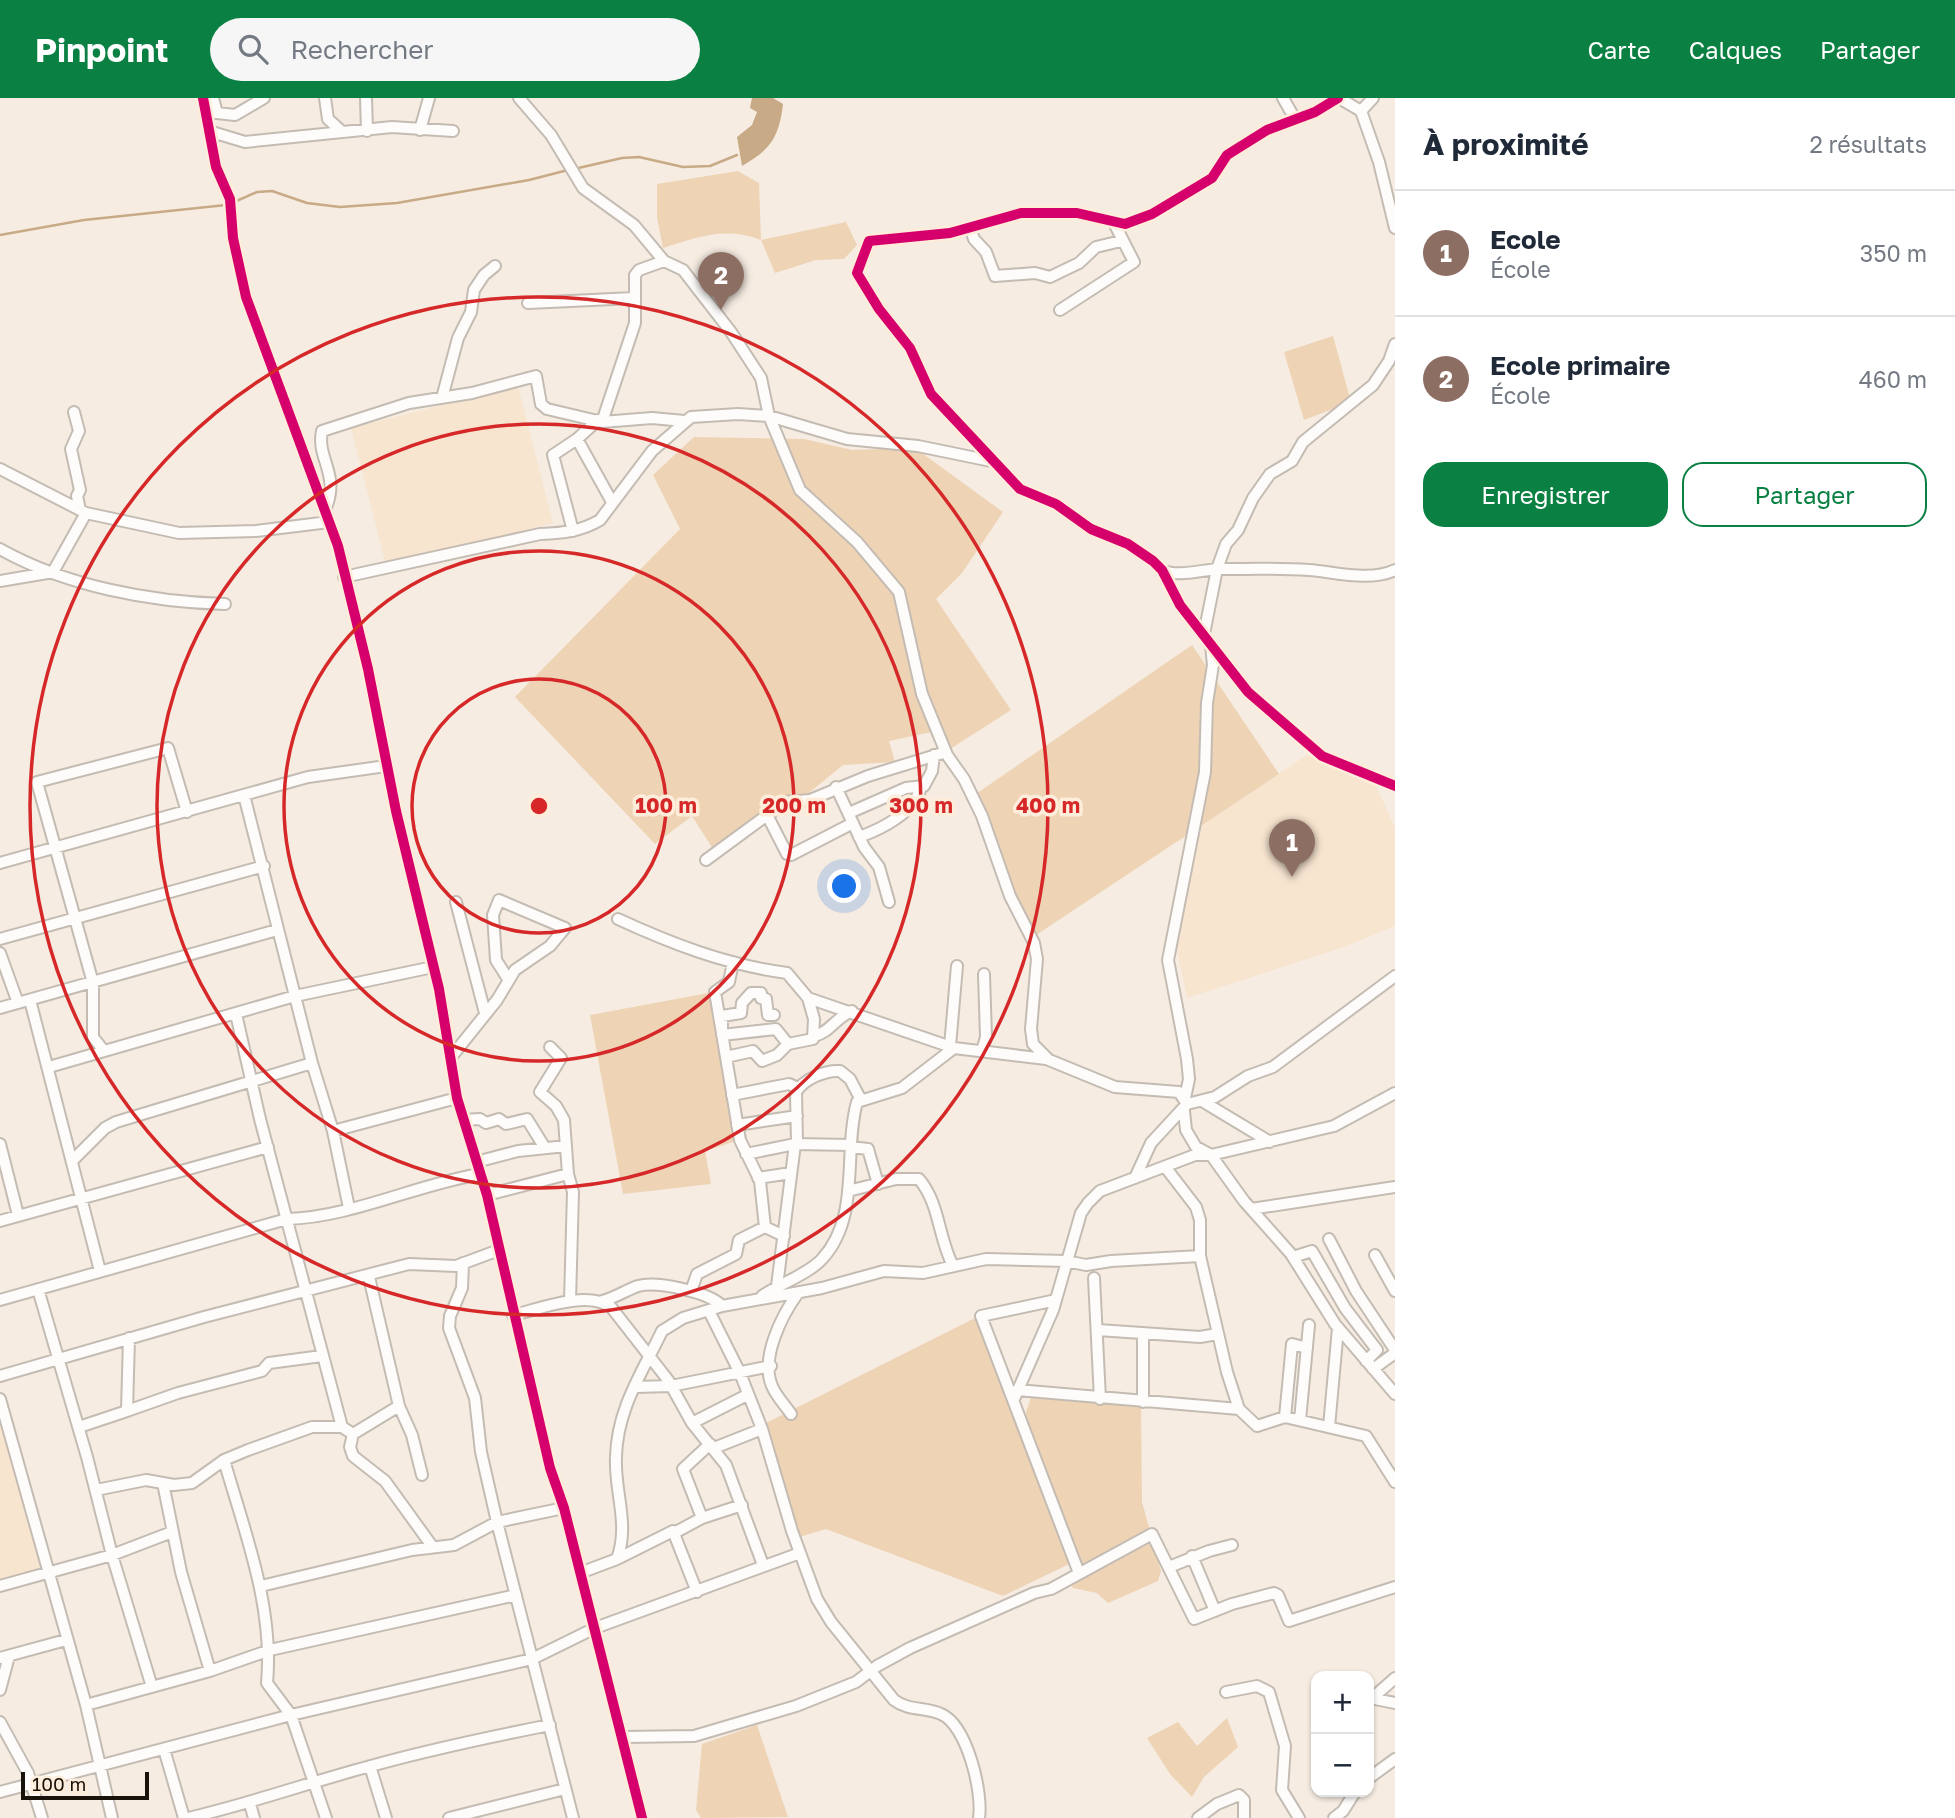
<!DOCTYPE html>
<html lang="fr">
<head>
<meta charset="utf-8">
<style>
  :root { --surface:#fff; --page:#f6f6f7; --text:#1f2937; --muted:#747a83; --line:#e0e1e3; --accent:#0b8043 }
  body { margin:0; font-family:"Golos Text",sans-serif; background:var(--page); color:var(--text) }
  .controls { position:absolute; right:21px; bottom:21px; display:grid; overflow:hidden; border-radius:14px; box-shadow:0 2px 5px #0004 }
  .controls button { width:63px; height:63px; display:grid; place-items:center; padding:0; border:0; border-bottom:2px solid var(--line); background:var(--surface); color:var(--text); font:35px sans-serif }
  .scale { position:absolute; left:21px; bottom:18px; width:128px; box-sizing:border-box; padding-left:7px; border:4px solid #19120a; border-top:0; font-size:19px; line-height:24px; white-space:nowrap; color:#19120a; -webkit-text-stroke:5px #feedda; paint-order:stroke }
  .you { position:absolute; left:845px; top:789px; width:24px; height:24px; margin:-18px; border:5px solid #fff; border-radius:50%; background:#1a73e8; box-shadow:0 0 0 10px #1a73e833 }
  .badge { display:grid; place-items:center; width:46px; height:46px; border-radius:50%; background:var(--accent); color:#fff; font-size:23px; font-weight:700 }
  .pin { position:absolute; translate:-50% -58px; filter:drop-shadow(0 2px 4px #0008) }
  .pin::after { content:''; position:absolute; top:37px; width:24px; height:21px; background:inherit; clip-path:polygon(0 0,100% 0,50% 100%) }
  .list { margin:0; padding:0; list-style:none }
  h2 { display:flex; justify-content:space-between; align-items:center; height:91px; margin:0; padding:0 28px; font-size:30px }
  h2 small { font-size:23px; font-weight:400; color:var(--muted) }
  .list li { display:grid; grid-template-columns:46px 1fr auto; gap:21px; align-items:center; box-sizing:border-box; height:126px; padding:0 28px; border-top:2px solid var(--line) }
  .list b { display:block; font-size:26px; white-space:nowrap }
  .list p { margin:0; font-size:23px; white-space:nowrap; color:var(--muted) }
  .list em { font-size:23px; font-style:normal; color:var(--muted) }
  .actions { display:flex; gap:14px; padding:21px 28px }
  .actions a { flex:1; padding:16px 0; border:2px solid var(--accent); border-radius:21px; text-align:center; font-size:24px; color:var(--accent) }
  .actions .main { background:var(--accent); color:#fff }
  .icon { flex:none; width:38px; height:38px; fill:none; stroke:currentColor; stroke-width:2; stroke-linecap:round; stroke-linejoin:round }
  .map { position:relative; flex:none; width:1395px; height:1720px; overflow:hidden }
  header { display:flex; align-items:center; gap:42px; box-sizing:border-box; height:98px; padding:0 35px; background:var(--accent); color:#fff }
  header strong { font-size:33px }
  nav { display:flex; gap:38px; margin-inline-start:auto; font-size:24px }
  .search { width:490px; height:63px; background:var(--page); display:flex; align-items:center; gap:18px; box-sizing:border-box; padding:0 24px; border-radius:38px; color:var(--muted); font-size:26px }
  main { display:flex }
  aside { flex:1; background:var(--surface) }
  .map>svg:first-child { display:block }
  .built { fill:#f8e5d0 }
  .green { fill:#eed3b5 }
  .water { fill:#c8aa86 }
  .lines { fill:none; stroke-linecap:round; stroke-linejoin:round }
  .stream { stroke:#c8aa86; stroke-width:2.5 }
  .minor-casing { stroke:#c4bcb3; stroke-width:14 }
  .minor { stroke:#fefcfb; stroke-width:10 }
  .cycleway-casing { stroke:#feedda; stroke-width:15 }
  .cycleway { stroke:#d6006c; stroke-width:10 }
  .ring { fill:none; stroke:#d62828; stroke-width:3.5 }
  .centre { fill:#d62828; stroke:#feedda; stroke-width:3.5 }
  .ring-label { font-size:21px; text-anchor:middle; font-weight:bold; fill:#d62828; stroke:#feedda; stroke-width:7; stroke-linejoin:round; paint-order:stroke }
</style>
</head>
<body>
<header>
<strong>Pinpoint</strong>
<div class="search"><svg class="icon" aria-label="search" viewBox="0 0 24 24"><circle cx="10" cy="10" r="6"/><path d="M15 15l6 6"/></svg>Rechercher</div>
<nav><a>Carte</a><a>Calques</a><a>Partager</a></nav>
</header>
<main>
<div class="map">
<svg width="1395" height="1720" viewBox="0 0 1395 1720">
  <rect width="100%" height="100%" fill="#f6ece2"/>
  <path class="built" d="M 518,288 L 553,425 L 386,468 L 351,330 Z
    M 1307,657 L 1375,685 L 1395,730 L 1395,828 L 1344,849 L 1187,900 L 1175,844 L 1200,728 Z
    M 0,1292 L 49,1473 L 0,1488 Z"/>
  <path class="green" d="M 738,73 L 759,85 L 761,142 L 846,124 L 857,147 L 844,161 L 816,162 L 775,175 L 761,142 C 726,128 697,139 663,150 L 657,120 L 657,86 Z
    M 1333,238 L 1351,304 L 1304,322 L 1284,254 Z
    M 694,339 L 804,341 L 852,352 L 915,350 L 1003,414 L 962,475 L 936,501 L 1011,612 L 947,653 L 937,633 L 889,643 L 895,664 L 843,667 L 804,699 L 785,706 L 713,751 L 692,718 L 655,746 L 515,599 L 680,431 L 653,377 Z
    M 1192,547 L 1279,676 L 1036,837 L 1018,813 L 973,698 Z
    M 714,894 L 736,1043 L 705,1053 L 711,1086 L 623,1096 L 590,917 Z
    M 979,1218 L 1069,1466 L 1003,1498 L 826,1431 L 796,1440 L 762,1327 Z
    M 1032,1296 L 1141,1305 L 1142,1404 L 1161,1473 L 1158,1483 L 1108,1505 L 1097,1495 L 1073,1490 L 1068,1479 L 1080,1469 L 1027,1327 L 1026,1314 Z
    M 1227,1620 L 1238,1649 L 1204,1679 L 1192,1699 L 1170,1676 L 1147,1640 L 1178,1624 L 1197,1648 Z
    M 757,1627 L 788,1719 L 701,1720 L 696,1712 L 702,1646 Z"/>
  <path class="water" d="M 752,0 L 773,0 L 783,6 C 779,40 770,52 742,68 L 737,39 L 752,27 L 757,14 L 750,10 Z"/>
  <g class="lines">
    <path class="stream" d="M 574,71 L 622,60 L 639,59 L 683,69 L 710,68 L 737,57
      M 232,105 L 257,94 L 272,93 L 307,105 L 340,109 L 397,105 L 529,82 L 568,72
      M 0,137 L 84,122 L 226,107"/>
    <g class="minor-casing">
      <path id="minor" d="M 203,0 L 216,69 L 230,101 L 233,140 L 246,199 L 338,448 L 368,571 L 396,713 L 439,891 L 457,1000 L 487,1097 L 550,1370 L 564,1410 L 642,1720
        M 325,0 L 328,21 L 340,32
        M 366,0 L 367,33
        M 519,0 L 551,37 L 583,90 L 634,127 L 664,163 L 683,172 L 731,234 L 761,280 L 769,318 L 800,392 L 857,444 L 899,494 L 922,596 L 947,657 L 964,681 L 982,718 L 1010,798 L 1034,845 L 1037,861 L 1031,931 L 1033,946 L 1049,962 L 1115,989 L 1179,994 L 1187,1006
        M 1283,0 L 1295,21
        M 1338,0 L 1315,14 L 1267,32 L 1227,57 L 1212,80 L 1152,116 L 1125,126 L 1077,115 L 1021,115 L 950,135 L 869,143 L 857,175 L 879,211 L 910,250 L 931,296 L 1020,391 L 1056,406 L 1091,431 L 1128,446 L 1153,463 L 1162,472 L 1180,507 L 1248,594 L 1322,658 L 1395,688
        M 1339,0 L 1361,13 L 1379,64 L 1395,130
        M 1361,13 L 1373,0
        M 210,15 L 217,15 L 213,0
        M 217,15 L 235,17 L 264,0
        M 420,32 L 429,0
        M 212,34 L 245,44 L 392,29 L 453,33
        M 970,129 L 974,141 L 986,154 L 995,178 L 1035,175 L 1050,179 L 1079,165 L 1096,149 L 1121,143
        M 528,205 L 634,200
        M 1060,212 L 1134,164 L 1113,123
        M 442,300 L 458,240 L 471,214 L 474,192 L 484,177 L 495,168
        M 74,314 L 79,333 L 71,351 L 80,392 L 77,398 L 80,412
        M 598,322 L 577,341 L 612,404
        M 602,324 L 635,225 L 635,177 L 639,172 L 664,163
        M 0,371 L 86,415 L 179,435 L 256,433 L 329,424
        M 325,412 C 341,376 316,361 322,333 L 409,305 L 472,295 L 536,278 L 541,306 L 547,311 L 602,324 L 652,320 L 684,323
        M 573,433 L 553,357 L 577,341
        M 0,451 C 66,488 150,504 225,506
        M 1162,472 C 1179,480 1203,471 1221,471 C 1250,471 1280,470 1309,472 C 1335,474 1370,484 1395,472
        M 344,479 L 540,436 C 562,435 580,434 600,422 L 652,353 L 691,319 L 738,316 L 769,318 L 847,341 L 918,348 L 991,363
        M 0,483 L 53,474 L 86,415
        M 1204,536 L 1217,471 L 1226,446 L 1238,432 L 1253,400 L 1270,376 L 1292,363 L 1303,344 L 1373,287 L 1389,263 L 1395,246
        M 836,689 L 864,749 L 879,769 L 889,804
        M 244,697 L 312,965 L 333,1033 L 349,1110
        M 849,715 L 906,690 L 924,688 L 932,673 L 934,657
        M 767,717 L 787,756 L 791,757 L 853,725
        M 859,739 C 882,731 915,714 921,689
        M 706,762 L 785,704 L 810,702 L 868,678 L 946,654
        M 0,765 L 308,679 L 386,668
        M 456,804 L 485,915
        M 618,821 C 672,846 727,867 787,875 L 808,900 L 954,950 L 1046,961
        M 0,841 L 264,768
        M 0,855 L 18,905
        M 733,864 L 729,884 L 715,894 L 740,1042 L 760,1083 L 765,1129 L 784,1138
        M 30,902 L 100,1173
        M 0,910 L 277,832
        M 236,916 L 260,1021 L 342,1329 L 353,1336 L 350,1349 L 353,1358 L 385,1383 L 432,1448
        M 774,917 L 768,917 L 766,901 L 761,900 L 761,895 L 751,895 L 742,905 L 741,915 L 722,918 L 722,937 L 776,931 L 788,946
        M 814,938 C 831,934 836,919 852,913
        M 950,948 L 957,868
        M 550,949 L 561,960 L 540,994 L 556,1008 L 564,1022 L 568,1076 L 573,1094 L 570,1203
        M 104,953 L 93,939 L 93,885 L 37,684 L 168,650 L 187,714
        M 982,953 L 986,939 L 984,876
        M 452,958 L 497,902 L 515,872 L 550,848 L 565,830 L 499,802 L 493,817 L 496,862 L 508,881
        M 726,959 L 753,953 L 762,963 L 777,957 L 788,946 L 813,941 L 814,921 L 808,900
        M 49,969 L 295,898 L 433,869
        M 732,997 L 789,986 L 798,990
        M 1185,1000 L 1189,981 L 1187,961 L 1168,862 L 1205,674 L 1207,605 L 1213,567 L 1211,547
        M 1202,1003 L 1270,1044
        M 1184,1013 L 1186,1032 L 1196,1049 L 1211,1057 L 1244,1103 L 1291,1156 L 1335,1226 L 1395,1296
        M 463,1022 L 480,1021 L 486,1025 L 499,1021 L 506,1026 L 527,1021 L 545,1050
        M 737,1027 L 797,1018
        M 333,1033 L 457,1000
        M 797,1045 L 796,994 C 804,981 825,972 840,973 L 850,981 L 861,1002
        M 0,1046 L 18,1117
        M 850,1049 L 868,1051 L 878,1086
        M 746,1056 L 795,1046
        M 72,1063 L 105,1030 L 116,1024 L 312,965
        M 476,1064 L 518,1053 L 566,1048
        M 1166,1070 L 1196,1109 L 1200,1122 L 1200,1158 L 1227,1274 L 1239,1311 L 1257,1328 L 1285,1319 L 1366,1338 L 1395,1384
        M 758,1080 L 791,1075
        M 1135,1080 L 1151,1045 L 1187,1006 L 1215,999 L 1248,978 L 1273,969 L 1395,878
        M 848,1093 L 896,1081 L 919,1081 C 940,1106 938,1139 953,1168
        M 487,1097 L 568,1076
        M 1251,1111 L 1395,1089
        M 0,1123 L 268,1049
        M 1329,1141 L 1356,1193 L 1395,1252
        M 1375,1157 L 1395,1193
        M 1293,1159 L 1312,1153 L 1345,1210 L 1377,1252 L 1366,1263
        M 463,1165 L 462,1190 L 450,1218 L 449,1230 L 475,1300 L 481,1354 L 497,1424 L 573,1720
        M 369,1179 L 399,1308 L 412,1337 L 422,1377
        M 1094,1180 L 1100,1301
        M 777,1188 L 795,1046 L 851,1047
        M 38,1191 L 87,1359 L 112,1457 L 152,1589
        M 691,1193 L 697,1176 L 736,1156 L 739,1142 L 765,1129
        M 762,1198 C 778,1187 810,1175 822,1161 C 861,1119 843,1055 857,1004 L 902,990 L 954,950
        M 0,1202 L 287,1121 C 352,1119 415,1087 480,1076
        M 1056,1202 L 981,1218 L 1079,1475
        M 602,1203 C 615,1200 626,1192 638,1188 C 657,1183 709,1194 722,1208
        M 709,1213 L 740,1275 L 762,1331 L 792,1433 L 817,1501 L 831,1524 L 894,1602 C 908,1613 926,1609 941,1616 C 967,1627 983,1694 979,1720
        M 513,1217 C 540,1211 586,1192 611,1209 L 668,1282 L 692,1325 L 726,1367 L 763,1467
        M 1098,1232 L 1200,1239 L 1217,1236
        M 1373,1271 L 1395,1255
        M 0,1278 L 204,1219 L 409,1166 L 456,1168 L 499,1152
        M 635,1289 L 671,1288 L 771,1268
        M 1017,1292 L 1239,1311
        M 0,1301 L 86,1607 L 112,1720
        M 1014,1301 L 1053,1212 L 1081,1115 L 1088,1105 L 1100,1093 L 1195,1057 L 1211,1057 L 1334,1028 L 1395,995
        M 1143,1304 L 1143,1235
        M 127,1313 L 178,1295 L 262,1273 L 269,1265 L 322,1258
        M 791,1316 C 785,1307 776,1298 772,1288 C 760,1260 782,1217 798,1195
        M 1285,1319 L 1292,1246 L 1307,1250
        M 1300,1322 L 1309,1227
        M 692,1325 L 747,1297
        M 79,1329 L 127,1313 L 129,1240
        M 1329,1329 L 1338,1230
        M 353,1336 L 399,1308
        M 714,1350 L 762,1331
        M 224,1362 C 245,1435 274,1509 267,1585 L 291,1617 L 326,1720
        M 163,1385 L 181,1474 L 210,1573
        M 96,1392 L 146,1382 L 174,1387 L 192,1385 L 224,1362 L 248,1352 L 312,1329 L 342,1329
        M 702,1420 L 683,1371 L 710,1346
        M 674,1435 L 702,1420 L 742,1407
        M 1192,1458 L 1215,1513
        M 617,1461 L 673,1433 L 697,1494
        M 1169,1469 L 1209,1453 L 1232,1447
        M 580,1475 L 617,1461 C 630,1426 614,1393 616,1359 C 617,1311 642,1275 662,1233 L 683,1220 L 722,1208 L 822,1190 L 884,1173 L 923,1175 L 986,1161 L 1066,1163 L 1086,1167 L 1111,1163 L 1200,1158
        M 0,1488 L 112,1457 L 172,1434
        M 261,1488 L 412,1452 L 454,1447 L 497,1424 L 564,1410
        M 0,1560 L 66,1542
        M 0,1592 L 9,1558
        M 1226,1594 L 1257,1588 L 1269,1594 L 1285,1648 L 1282,1692 L 1299,1720
        M 1370,1600 L 1395,1605
        M 1369,1603 L 1395,1580
        M 86,1607 L 210,1573 L 270,1552 L 516,1497
        M 0,1624 L 28,1675 L 42,1720
        M 624,1639 L 694,1638 L 796,1608 L 856,1584 L 877,1568 L 910,1550 L 1034,1495 L 1051,1491 L 1152,1436 L 1194,1521 L 1232,1506 L 1274,1495 L 1278,1497 L 1289,1523 L 1395,1489
        M 164,1651 L 184,1720
        M 370,1668 L 386,1720
        M 1369,1680 L 1395,1661
        M 0,1694 L 291,1617 L 532,1561 L 595,1530 L 800,1455
        M 250,1706 L 254,1720
        M 188,1720 C 249,1706 307,1685 367,1669 C 427,1652 489,1639 550,1627
        M 449,1720 L 565,1691
        M 1198,1720 L 1217,1706 L 1239,1697 L 1244,1702 L 1244,1720
        M 1334,1720 L 1343,1713 L 1355,1694"/>
    </g>
    <use href="#minor" class="minor"/>
    <g class="cycleway-casing">
      <path id="cycleway" d="M 203,0 L 216,69 L 230,101 L 233,140 L 246,199 L 338,448 L 368,571 L 396,713 L 439,891 L 457,1000 L 487,1097 L 550,1370 L 564,1410 L 642,1720
        M 1338,0 L 1315,14 L 1267,32 L 1227,57 L 1212,80 L 1152,116 L 1125,126 L 1077,115 L 1021,115 L 950,135 L 869,143 L 857,175 L 879,211 L 910,250 L 931,296 L 1020,391 L 1056,406 L 1091,431 L 1128,446 L 1153,463 L 1162,472 L 1180,507 L 1248,594 L 1322,658 L 1395,688"/>
    </g>
    <use href="#cycleway" class="cycleway"/>
  </g>
  <g class="ring">
    <circle cx="539" cy="708" r="127"/>
    <circle cx="539" cy="708" r="255"/>
    <circle cx="539" cy="708" r="382"/>
    <circle cx="539" cy="708" r="509"/>
  </g>
  <circle cx="539" cy="708" r="10" class="centre"/>
  <g class="ring-label">
    <text x="666" y="715">100 m</text>
    <text x="794" y="715">200 m</text>
    <text x="921" y="715">300 m</text>
    <text x="1048" y="715">400 m</text>
  </g>
</svg>
<div class="controls">
<button>+</button>
<button>−</button>
</div>
<div class="scale">100 m</div>
<div class="you"></div>
<div class="pin badge" style="left:1292px;top:779px;background:#8d6e63">1</div>
<div class="pin badge" style="left:721px;top:212px;background:#8d6e63">2</div>
</div>
<aside>
<h2>À proximité<small>2 résultats</small></h2>
<ul class="list">
<li><span class="badge" style="background:#8d6e63">1</span><div><b>Ecole</b><p>École</p></div><em>350 m</em></li>
<li><span class="badge" style="background:#8d6e63">2</span><div><b>Ecole primaire</b><p>École</p></div><em>460 m</em></li>
</ul>
<div class="actions"><a class="main">Enregistrer</a><a>Partager</a></div>
</aside>
</main>
</body>
</html>
